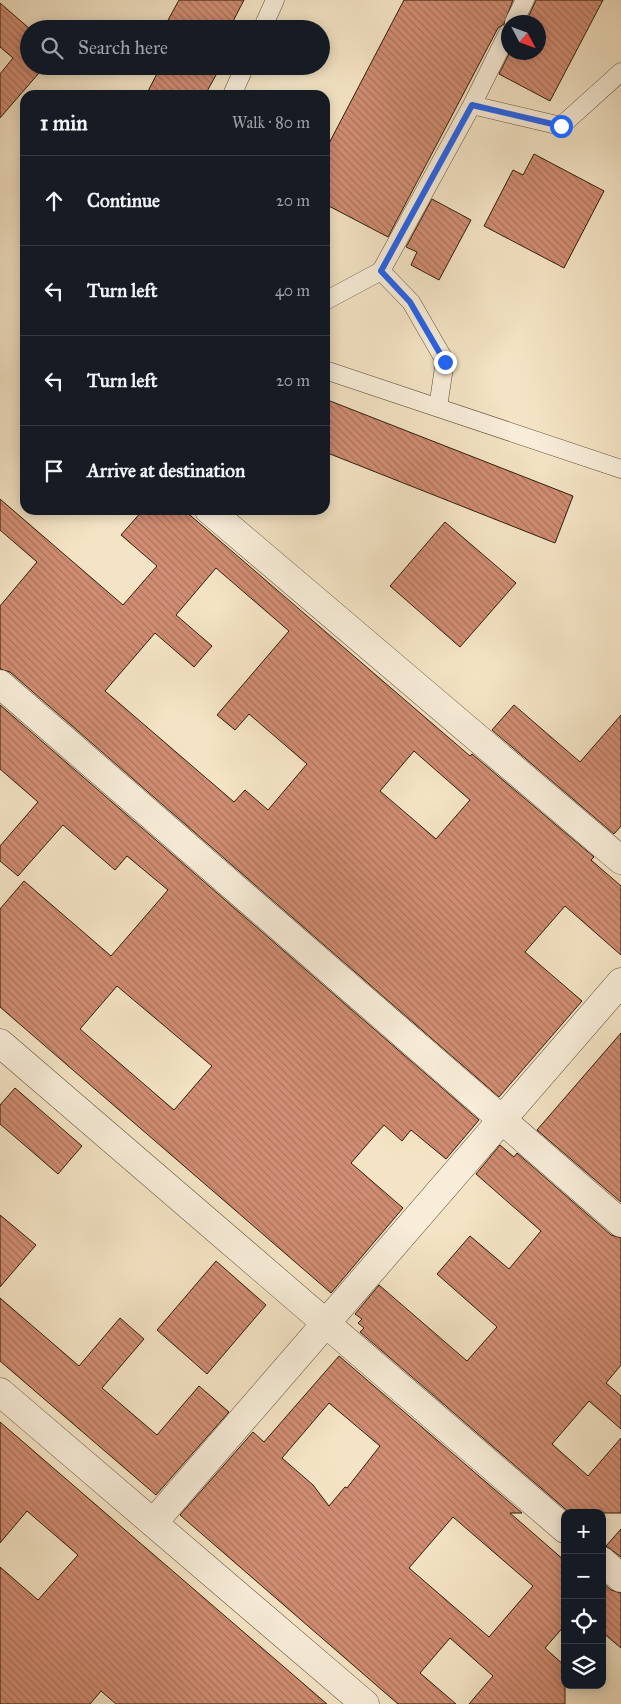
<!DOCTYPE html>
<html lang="en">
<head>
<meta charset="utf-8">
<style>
  :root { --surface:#171b24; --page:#20242c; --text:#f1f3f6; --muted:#9ea1a6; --line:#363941 }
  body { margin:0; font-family:"IM FELL Great Primer",serif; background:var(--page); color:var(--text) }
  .controls { position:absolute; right:15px; bottom:15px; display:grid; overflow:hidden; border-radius:10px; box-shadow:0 2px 12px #0003 }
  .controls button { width:45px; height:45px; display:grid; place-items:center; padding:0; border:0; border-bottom:1px solid var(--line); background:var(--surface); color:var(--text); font:25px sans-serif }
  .compass { position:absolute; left:501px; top:15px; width:45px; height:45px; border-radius:50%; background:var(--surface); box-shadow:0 2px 12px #0003; rotate:131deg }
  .stop { position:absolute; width:15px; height:15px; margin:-11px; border:4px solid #2563eb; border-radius:50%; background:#fff }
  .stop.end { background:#2563eb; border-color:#fff; box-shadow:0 1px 5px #0008 }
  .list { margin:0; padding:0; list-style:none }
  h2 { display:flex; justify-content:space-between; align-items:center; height:65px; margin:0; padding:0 20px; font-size:21px }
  h2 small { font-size:16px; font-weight:400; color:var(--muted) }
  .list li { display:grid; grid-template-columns:32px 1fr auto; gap:15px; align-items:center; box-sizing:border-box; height:90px; padding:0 20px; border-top:1px solid var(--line) }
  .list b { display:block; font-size:19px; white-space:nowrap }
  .list em { font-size:16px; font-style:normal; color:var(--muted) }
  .icon { flex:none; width:28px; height:28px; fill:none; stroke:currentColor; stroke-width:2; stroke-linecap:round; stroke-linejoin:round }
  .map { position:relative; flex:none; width:621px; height:1704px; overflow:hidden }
  .search { position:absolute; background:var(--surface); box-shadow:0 2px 12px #0003; left:20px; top:20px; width:310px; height:55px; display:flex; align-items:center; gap:12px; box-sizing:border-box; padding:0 18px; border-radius:28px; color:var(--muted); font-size:19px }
  .panel { position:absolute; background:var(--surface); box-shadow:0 2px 12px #0003; left:20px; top:90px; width:310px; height:425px; border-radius:15px }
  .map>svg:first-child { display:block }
  .building { fill:url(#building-back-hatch); stroke:#2f1d09; fill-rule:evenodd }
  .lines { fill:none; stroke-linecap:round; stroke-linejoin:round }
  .service-casing { stroke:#604f38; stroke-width:19 }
  .minor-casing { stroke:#604f38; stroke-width:29 }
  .service { stroke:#f8edd9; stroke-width:18 }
  .minor { stroke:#f8edd9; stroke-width:28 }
  .route { stroke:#2563eb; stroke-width:6 }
</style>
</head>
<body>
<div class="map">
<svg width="621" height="1704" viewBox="0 0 621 1704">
  <defs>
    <pattern id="building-back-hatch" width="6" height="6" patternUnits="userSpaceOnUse" patternTransform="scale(1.25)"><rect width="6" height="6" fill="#d18d73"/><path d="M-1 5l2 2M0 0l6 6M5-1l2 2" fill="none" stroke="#aa735d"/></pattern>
  </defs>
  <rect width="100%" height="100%" fill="#f4e4c5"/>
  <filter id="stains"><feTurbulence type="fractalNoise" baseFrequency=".004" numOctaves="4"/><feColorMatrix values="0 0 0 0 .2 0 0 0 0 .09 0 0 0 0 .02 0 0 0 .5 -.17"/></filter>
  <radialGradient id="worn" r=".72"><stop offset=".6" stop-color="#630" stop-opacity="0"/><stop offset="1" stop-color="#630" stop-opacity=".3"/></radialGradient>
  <path class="building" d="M 179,0 L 244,0 L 229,29 L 180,29 L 167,22 Z
    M 404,0 L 513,0 L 504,24 L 498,28 L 388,237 L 325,204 L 325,151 Z
    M 536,0 L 603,0 L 550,101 L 499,74 L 510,52 L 538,52 L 538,22 L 526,22 Z
    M 0,3 L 30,29 L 29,66 L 45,66 L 0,118 L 0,74 L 13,58 L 0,47 Z
    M 161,66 L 221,66 L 205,95 L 146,95 Z
    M 534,154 L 604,191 L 564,268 L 484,226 L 513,170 L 523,175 Z
    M 432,199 L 471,220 L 439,280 L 411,265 L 417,252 L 406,247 Z
    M 325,399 L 573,496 L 555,543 L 325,452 Z
    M 0,499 L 123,605 L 157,566 L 121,535 L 143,510 L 184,510 L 470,756 L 472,754 L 594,857 L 591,860 L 621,886 L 621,955 L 565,906 L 525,952 L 582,1001 L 499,1097 L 10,672 L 0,669 L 0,606 L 37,562 L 0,530 ZM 216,568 L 289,631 L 217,715 L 235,730 L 249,714 L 307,764 L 268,810 L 245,790 L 234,802 L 105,691 L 155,633 L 194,667 L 212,646 L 176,615 ZM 414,751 L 470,800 L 436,839 L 380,791 Z
    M 445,522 L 516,583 L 460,647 L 390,586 Z
    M 0,705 L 479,1120 L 446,1159 L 411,1130 L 402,1141 L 384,1125 L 351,1163 L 403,1208 L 331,1293 L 0,1007 L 0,909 L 24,881 L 111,956 L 168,890 L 127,856 L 115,870 L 63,825 L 18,876 L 0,861 L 0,846 L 38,802 L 0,769 ZM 117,986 L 212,1066 L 174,1110 L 80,1029 Z
    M 514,705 L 580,762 L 621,715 L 621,826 L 614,834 L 492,730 Z
    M 621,1033 L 621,1202 L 537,1130 Z
    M 15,1088 L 82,1146 L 58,1174 L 0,1124 L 0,1105 Z
    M 500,1145 L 514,1157 L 517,1153 L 611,1235 L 621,1238 L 621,1365 L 606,1383 L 621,1396 L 621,1429 L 589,1401 L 552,1444 L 588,1476 L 621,1438 L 621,1513 L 570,1513 L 360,1332 L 364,1328 L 358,1323 L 362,1319 L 355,1314 L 379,1285 L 467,1361 L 497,1327 L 437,1274 L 470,1236 L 509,1269 L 541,1231 L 476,1174 Z
    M 0,1215 L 36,1245 L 0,1287 Z
    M 216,1261 L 266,1305 L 207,1374 L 157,1330 Z
    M 0,1298 L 79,1366 L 120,1318 L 144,1339 L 102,1388 L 157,1435 L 199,1386 L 229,1412 L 156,1495 L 0,1361 Z
    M 339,1356 L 522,1513 L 510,1513 L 565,1561 L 565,1625 L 545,1648 L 565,1666 L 565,1704 L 469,1704 L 493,1676 L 450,1638 L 420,1673 L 456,1704 L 398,1704 L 180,1515 L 253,1432 L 264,1442 ZM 329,1403 L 380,1446 L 347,1488 L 345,1487 L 329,1506 L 313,1485 L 282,1458 ZM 453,1517 L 533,1586 L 489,1637 L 409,1568 Z
    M 0,1422 L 110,1517 L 327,1704 L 116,1704 L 101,1691 L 90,1704 L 0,1704 L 0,1567 L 38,1600 L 78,1555 L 27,1511 L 0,1543 Z
    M 621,1529 L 621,1557 L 606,1546 Z
    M 602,1582 L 611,1590 L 621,1593 L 621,1648 L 602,1632 Z"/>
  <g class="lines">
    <g class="service-casing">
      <path id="service" d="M 514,22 L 525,0
        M 262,29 L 275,0
        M 508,33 L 472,105 L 561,126 L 621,72
        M 232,95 L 245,66
        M 325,301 L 381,271
        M 325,370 L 621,469
        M 438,407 L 445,361 L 411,302 L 381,271 L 472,105"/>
    </g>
    <g class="minor-casing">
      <path id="minor" d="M 209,510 L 621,860
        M 0,684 L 621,1223
        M 0,1043 L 565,1529
        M 0,1392 L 365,1704
        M 153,1523 L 621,982
        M 602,1561 L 621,1578"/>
    </g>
    <use href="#service" class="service"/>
    <use href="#minor" class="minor"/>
  </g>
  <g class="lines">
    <path class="route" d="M 445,362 L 410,302 L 381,271 L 472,105 L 561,126"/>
  </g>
  <rect width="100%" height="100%" filter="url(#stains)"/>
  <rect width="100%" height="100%" fill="url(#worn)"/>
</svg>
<div class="controls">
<button>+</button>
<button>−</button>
<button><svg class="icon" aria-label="locate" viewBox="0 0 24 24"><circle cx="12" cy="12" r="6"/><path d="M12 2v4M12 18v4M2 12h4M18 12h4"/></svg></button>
<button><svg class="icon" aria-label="layers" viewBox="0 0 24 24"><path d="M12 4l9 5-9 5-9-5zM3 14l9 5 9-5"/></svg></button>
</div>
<svg class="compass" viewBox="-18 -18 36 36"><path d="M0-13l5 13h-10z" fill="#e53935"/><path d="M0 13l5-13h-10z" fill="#9ea1a6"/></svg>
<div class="stop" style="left:561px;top:126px"></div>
<div class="stop end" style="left:445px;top:362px"></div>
<div class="search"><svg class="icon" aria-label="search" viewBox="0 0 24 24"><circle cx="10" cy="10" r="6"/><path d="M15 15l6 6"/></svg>Search here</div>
<section class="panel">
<h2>1 min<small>Walk · 80 m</small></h2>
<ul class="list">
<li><svg class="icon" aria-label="ahead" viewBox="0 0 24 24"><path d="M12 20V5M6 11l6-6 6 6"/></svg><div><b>Continue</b></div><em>20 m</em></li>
<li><svg class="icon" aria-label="left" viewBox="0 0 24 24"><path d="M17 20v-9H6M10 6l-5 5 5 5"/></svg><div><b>Turn left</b></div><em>40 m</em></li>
<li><svg class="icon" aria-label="left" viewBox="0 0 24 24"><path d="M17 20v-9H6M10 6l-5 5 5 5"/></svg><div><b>Turn left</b></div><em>20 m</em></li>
<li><svg class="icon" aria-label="arrive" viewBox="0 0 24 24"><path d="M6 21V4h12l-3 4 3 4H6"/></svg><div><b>Arrive at destination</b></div></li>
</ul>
</section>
</div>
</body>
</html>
